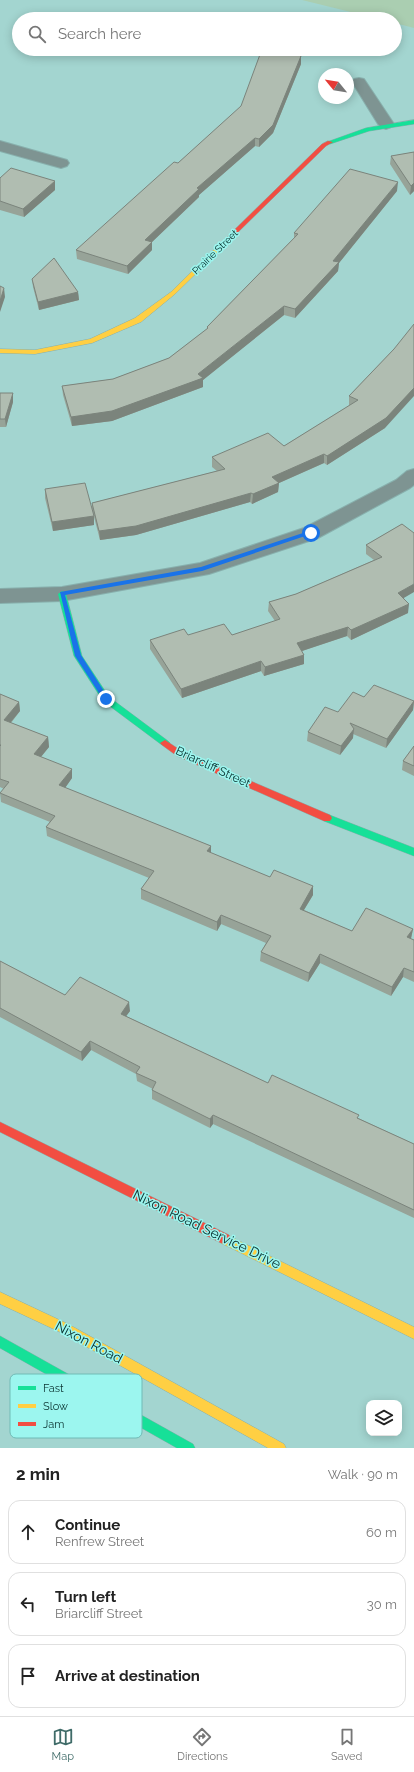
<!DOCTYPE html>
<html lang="en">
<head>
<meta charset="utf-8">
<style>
  :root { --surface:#fff; --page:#f6f6f6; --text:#222; --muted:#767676; --line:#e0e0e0; --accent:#3f6b68 }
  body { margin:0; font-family:Raleway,sans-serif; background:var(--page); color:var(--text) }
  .controls { position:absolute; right:12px; bottom:12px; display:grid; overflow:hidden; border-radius:8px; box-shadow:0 2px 10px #0003 }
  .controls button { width:36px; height:36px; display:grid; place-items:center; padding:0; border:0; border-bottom:1px solid var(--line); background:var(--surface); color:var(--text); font:20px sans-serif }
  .compass { position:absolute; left:318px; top:68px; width:36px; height:36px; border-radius:50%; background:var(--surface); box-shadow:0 2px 10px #0003; rotate:300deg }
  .stop { position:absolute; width:12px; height:12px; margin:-9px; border:3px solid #1a73e8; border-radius:50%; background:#fff }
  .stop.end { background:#1a73e8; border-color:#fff; box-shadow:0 1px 4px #0008 }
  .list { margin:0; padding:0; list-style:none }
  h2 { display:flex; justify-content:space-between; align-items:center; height:52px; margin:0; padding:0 16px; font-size:17px }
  h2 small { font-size:13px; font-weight:400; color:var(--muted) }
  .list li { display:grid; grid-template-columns:26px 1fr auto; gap:12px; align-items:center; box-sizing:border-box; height:64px; margin:0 8px 8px; padding:0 8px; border:1px solid var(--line); border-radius:12px }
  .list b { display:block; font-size:15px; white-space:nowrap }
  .list p { margin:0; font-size:13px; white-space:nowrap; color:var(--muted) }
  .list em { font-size:13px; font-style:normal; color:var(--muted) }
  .icon { flex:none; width:22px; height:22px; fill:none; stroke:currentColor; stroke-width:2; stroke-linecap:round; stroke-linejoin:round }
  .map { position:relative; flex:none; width:414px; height:1448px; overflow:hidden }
  .search { position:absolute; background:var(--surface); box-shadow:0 2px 10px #0003; left:12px; right:12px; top:12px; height:44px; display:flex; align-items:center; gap:10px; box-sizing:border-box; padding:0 14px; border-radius:22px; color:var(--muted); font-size:15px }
  .sheet { height:268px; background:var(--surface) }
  nav { display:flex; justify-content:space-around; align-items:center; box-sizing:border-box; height:56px; border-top:1px solid var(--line); background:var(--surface); font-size:11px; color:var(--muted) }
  nav a { display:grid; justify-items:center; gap:2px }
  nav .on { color:var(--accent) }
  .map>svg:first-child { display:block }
  .green { fill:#aaceb1 }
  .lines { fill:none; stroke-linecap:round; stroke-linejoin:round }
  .street-casing { stroke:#88b0ad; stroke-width:2 }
  .fast-casing { stroke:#88b0ad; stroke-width:1 }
  .slow-casing { stroke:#88b0ad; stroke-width:1 }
  .jam-casing { stroke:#88b0ad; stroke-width:1 }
  .street { fill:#7e9492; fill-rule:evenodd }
  .fast { fill:#16e098; fill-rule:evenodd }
  .slow { fill:#ffcf43; fill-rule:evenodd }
  .jam { fill:#f24e42; fill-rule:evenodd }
  .wall { fill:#97a398 }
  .shaded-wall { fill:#7b847c }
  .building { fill:#b0bdb1; stroke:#7b847c }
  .route { fill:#1a73e8 }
  .labels { text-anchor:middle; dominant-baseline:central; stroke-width:3; stroke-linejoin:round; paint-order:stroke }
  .far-street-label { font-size:10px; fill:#093230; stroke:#9cf6ef }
  .street-label { font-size:12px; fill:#093230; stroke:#9cf6ef }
  .near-street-label { font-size:14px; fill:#093230; stroke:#9cf6ef }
  .key { fill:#9cf6ef; stroke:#70bbb6; stroke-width:1 }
  .key-label { font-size:11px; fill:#093230 }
</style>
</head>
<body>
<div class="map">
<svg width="414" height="1448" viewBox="0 0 414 1448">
  <rect width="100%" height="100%" fill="#a3d5d0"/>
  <path class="green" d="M 302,0 L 414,0 L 414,28 L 395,23 L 395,19 L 379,19 Z"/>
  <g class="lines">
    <g class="street-casing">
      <path id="street" d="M 359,78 L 364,79 L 394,124 L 391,127 L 386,129 L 381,127 L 378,124 L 352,82 L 354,79 Z
        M 0,141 L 67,160 L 69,163 L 67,166 L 61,168 L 0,151 Z
        M 414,469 L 414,485 L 410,488 L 318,538 L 209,574 L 62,601 L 0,603 L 0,589 L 62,587 L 200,563 L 304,528 L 396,480 L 407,471 Z"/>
    </g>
    <g class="fast-casing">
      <path id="fast" d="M 414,120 L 414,124 L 369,131 L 330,144 L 327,142 L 366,128 Z
        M 62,591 L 66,594 L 82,656 L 109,697 L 168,741 L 170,743 L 168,745 L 162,745 L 103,701 L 74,656 L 58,594 Z
        M 327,814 L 414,848 L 414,856 L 324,821 L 322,818 L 324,815 Z
        M 0,1336 L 193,1444 L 195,1448 L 177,1448 L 0,1348 Z"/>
    </g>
    <g class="slow-casing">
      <path id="slow" d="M 225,240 L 227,241 L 227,243 L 175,294 L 141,322 L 92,343 L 35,354 L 0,353 L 0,349 L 35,350 L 90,339 L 135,318 L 171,292 L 223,241 Z
        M 225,1234 L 414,1327 L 414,1339 L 221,1243 L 219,1239 L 221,1235 Z
        M 0,1292 L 68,1324 L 284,1444 L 286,1448 L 268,1448 L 60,1332 L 0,1304 Z"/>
    </g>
    <g class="jam-casing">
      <path id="jam" d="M 328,141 L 333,142 L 326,146 L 227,243 L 223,243 L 223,241 L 322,144 Z
        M 165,740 L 183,752 L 330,815 L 332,818 L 330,821 L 324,821 L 177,756 L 162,745 L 160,743 Z
        M 0,1122 L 229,1235 L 231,1239 L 229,1243 L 225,1244 L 221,1243 L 0,1132 Z"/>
    </g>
    <use href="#street" class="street"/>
    <use href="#fast" class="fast"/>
    <use href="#slow" class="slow"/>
    <use href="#jam" class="jam"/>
  </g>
  <path class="wall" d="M 301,56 L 301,64 L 273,133 L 259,147 L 255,146 L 199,195 L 199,197 L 152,242 L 152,250 L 128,274 L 77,259 L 76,250 L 178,163 Z
    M 414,152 L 414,191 L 410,195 L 390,164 L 391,156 Z
    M 0,178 L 55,181 L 55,190 L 24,217 L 0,210 Z
    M 397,191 L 339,263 L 338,271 L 295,318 L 284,315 L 203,380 L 203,387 L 112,421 L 72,426 L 63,395 L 62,386 L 113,379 L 169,358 L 207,329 L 207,327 L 294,238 L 294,233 Z
    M 32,279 L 78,292 L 79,300 L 39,310 L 33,287 Z
    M 394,349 L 385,428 L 327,465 L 324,463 L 279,483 L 278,492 L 252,504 L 250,502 L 136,535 L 100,540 L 94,517 L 94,525 L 53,531 L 45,498 L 45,489 L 92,511 L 92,503 L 217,471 L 212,467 L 212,457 L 284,446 L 350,405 L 349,405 L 349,396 Z
    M 0,393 L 13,393 L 13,402 L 6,427 L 0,427 Z
    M 402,524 L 404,598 L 408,613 L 351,640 L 347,636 L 302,651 L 304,655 L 304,664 L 264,676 L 261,671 L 182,698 L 150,649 L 150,640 L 188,635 L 232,635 L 275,621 L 268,611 L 269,602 L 296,594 L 374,560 L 366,554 L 366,545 Z
    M 0,694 L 19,702 L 20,711 L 11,723 L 48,737 L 49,747 L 41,757 L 72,778 L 65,788 L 211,846 L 211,853 L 270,877 L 313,886 L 313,895 L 304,910 L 352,931 L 413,929 L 411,939 L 414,940 L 414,982 L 403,977 L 391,996 L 320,963 L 308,982 L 260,961 L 261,952 L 266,943 L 221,924 L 217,931 L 141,899 L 141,889 L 149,878 L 47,836 L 46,827 L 50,822 L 1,802 L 0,793 L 4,789 L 0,787 Z
    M 364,697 L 414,701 L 413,710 L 386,748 L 353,734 L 353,738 L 340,755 L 307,741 L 308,732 Z
    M 414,746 L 414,776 L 402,770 L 403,761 Z
    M 0,961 L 65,995 L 130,1011 L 126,1016 L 268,1083 L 358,1118 L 414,1144 L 414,1218 L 213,1124 L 210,1128 L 152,1099 L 152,1090 L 153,1089 L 137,1081 L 136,1074 L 91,1050 L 82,1061 L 0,1017 Z"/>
  <path class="shaded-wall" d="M 301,56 L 301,64 L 273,133 L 259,147 L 259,139 Z
    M 255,138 L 255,146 L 199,195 L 199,197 L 152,242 L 152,250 L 128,274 L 127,266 L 145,240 L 197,188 Z
    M 55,181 L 55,190 L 24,217 L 23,209 Z
    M 398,182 L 397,191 L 339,263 L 338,271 L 295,318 L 295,309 L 333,261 Z
    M 414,183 L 414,191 L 410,195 L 411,186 Z
    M 4,288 L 5,297 L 0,312 L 0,301 Z
    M 78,292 L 79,300 L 39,310 L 38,302 Z
    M 284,306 L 284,315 L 203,380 L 203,387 L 112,421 L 72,426 L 71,417 L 198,374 Z
    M 414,388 L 414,396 L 385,428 L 327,465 L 327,456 Z
    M 13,393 L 13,402 L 6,427 L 5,419 Z
    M 324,454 L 324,463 L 279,483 L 278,492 L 252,504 L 253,494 L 272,477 Z
    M 251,493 L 250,502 L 136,535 L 100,540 L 99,531 Z
    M 94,516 L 94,525 L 53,531 L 52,522 Z
    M 414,584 L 414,592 L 397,602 L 398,593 Z
    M 409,604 L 408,613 L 351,640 L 351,630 Z
    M 348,627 L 347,636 L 296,653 L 297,643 Z
    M 304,655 L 304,664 L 264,676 L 265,667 Z
    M 261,661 L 261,671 L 182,698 L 181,689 Z
    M 414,701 L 413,710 L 386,748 L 387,739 Z
    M 19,702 L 20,711 L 5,729 L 4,720 Z
    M 354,729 L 353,738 L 340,755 L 341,746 Z
    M 48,737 L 49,747 L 35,764 L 34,754 Z
    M 72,769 L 72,778 L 60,795 L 59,785 Z
    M 211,846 L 211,855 L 207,851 Z
    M 313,886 L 313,895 L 299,918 L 300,909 Z
    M 221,915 L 221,924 L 217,931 L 217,922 Z
    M 413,929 L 411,938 L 406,946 L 407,937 Z
    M 320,954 L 320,963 L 308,982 L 309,973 Z
    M 404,968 L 403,977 L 391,996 L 392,987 Z
    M 129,1002 L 130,1011 L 121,1023 L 121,1014 Z
    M 90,1041 L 91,1050 L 82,1061 L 81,1052 Z
    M 213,1115 L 213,1124 L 210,1128 L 210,1119 Z"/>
  <path class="building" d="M 262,49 L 287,49 L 301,56 L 273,125 L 259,139 L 255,138 L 197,188 L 199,189 L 145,240 L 152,242 L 127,266 L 76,250 L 174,162 L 178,163 L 241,106 Z
    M 414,152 L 414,183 L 411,186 L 391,156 Z
    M 11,168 L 55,181 L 23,209 L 0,201 L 0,178 Z
    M 350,169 L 398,182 L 333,261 L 339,262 L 295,309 L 284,306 L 198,374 L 203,378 L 112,411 L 71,417 L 62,386 L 113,379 L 169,358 L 208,328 L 207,327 L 298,234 L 294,233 Z
    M 54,258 L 78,292 L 38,302 L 32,279 Z
    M 0,286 L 4,288 L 0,301 Z
    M 414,324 L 414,388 L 386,418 L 327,456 L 324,454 L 272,477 L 279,483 L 253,494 L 251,493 L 136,526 L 99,531 L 92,503 L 225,469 L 212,457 L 268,433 L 284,446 L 358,400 L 349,396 L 394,349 Z
    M 0,393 L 13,393 L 5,419 L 0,419 Z
    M 85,483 L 94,516 L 52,522 L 45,489 Z
    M 402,524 L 414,533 L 414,584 L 398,593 L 409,604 L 351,630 L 348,627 L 297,643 L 304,655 L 265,667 L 261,661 L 181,689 L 150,640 L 184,629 L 188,635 L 224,624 L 232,635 L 280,619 L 269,602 L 296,594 L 382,557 L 366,545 Z
    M 374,685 L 414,701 L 387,739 L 350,723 L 354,729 L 341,746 L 308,732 L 325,707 L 338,712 L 353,692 L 364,697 Z
    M 0,694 L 19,702 L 4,720 L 48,737 L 34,754 L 72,769 L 59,785 L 211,846 L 207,851 L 270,877 L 274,870 L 313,886 L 300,909 L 352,931 L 366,908 L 413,929 L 407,937 L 414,940 L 414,972 L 404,968 L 392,987 L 320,954 L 309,973 L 261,952 L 271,936 L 221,915 L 217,922 L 141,889 L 154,871 L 46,827 L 55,816 L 0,793 L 9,782 L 0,779 L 0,746 L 1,745 L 0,745 Z
    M 414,746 L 414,766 L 403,761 Z
    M 0,961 L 65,995 L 80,977 L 129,1002 L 121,1014 L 268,1083 L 272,1075 L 359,1115 L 357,1118 L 414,1144 L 414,1210 L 213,1115 L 210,1119 L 152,1090 L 156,1082 L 136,1073 L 140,1067 L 90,1041 L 81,1052 L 0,1008 Z"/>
  <path class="route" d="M 309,531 L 314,533 L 202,571 L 65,595 L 81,655 L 109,699 L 108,701 L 104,701 L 75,656 L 60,592 L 201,567 Z"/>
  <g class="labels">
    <g class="far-street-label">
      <text transform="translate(215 252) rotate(-44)">Prairie Street</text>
    </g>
    <g class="street-label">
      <text transform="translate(213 767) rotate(25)">Briarcliff Street</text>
    </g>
    <g class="near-street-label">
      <text transform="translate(207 1229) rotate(26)">Nixon Road Service Drive</text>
      <text transform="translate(89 1342) rotate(28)">Nixon Road</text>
    </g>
  </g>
  <rect x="10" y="1374" width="132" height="64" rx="6" class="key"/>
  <rect x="18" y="1386" width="18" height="4" fill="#16e098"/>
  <rect x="18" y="1404" width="18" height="4" fill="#ffcf43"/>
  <rect x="18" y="1422" width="18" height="4" fill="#f24e42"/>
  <g class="key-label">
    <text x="43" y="1392">Fast</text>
    <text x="43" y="1410">Slow</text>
    <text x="43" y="1428">Jam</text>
  </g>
</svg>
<div class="controls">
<button><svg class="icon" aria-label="layers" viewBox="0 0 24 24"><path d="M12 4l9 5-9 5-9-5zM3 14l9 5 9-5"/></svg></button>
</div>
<svg class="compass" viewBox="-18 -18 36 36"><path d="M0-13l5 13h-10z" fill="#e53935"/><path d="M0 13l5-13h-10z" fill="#767676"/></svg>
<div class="stop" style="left:311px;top:533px"></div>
<div class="stop end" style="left:106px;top:699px"></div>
<div class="search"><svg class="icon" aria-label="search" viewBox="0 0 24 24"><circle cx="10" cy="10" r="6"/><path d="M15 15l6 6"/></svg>Search here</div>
</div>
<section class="sheet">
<h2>2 min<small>Walk · 90 m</small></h2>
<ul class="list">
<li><svg class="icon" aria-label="ahead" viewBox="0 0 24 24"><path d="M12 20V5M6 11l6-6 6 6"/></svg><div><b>Continue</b><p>Renfrew Street</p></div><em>60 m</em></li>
<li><svg class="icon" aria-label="left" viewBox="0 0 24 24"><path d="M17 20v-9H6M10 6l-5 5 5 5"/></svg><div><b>Turn left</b><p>Briarcliff Street</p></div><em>30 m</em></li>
<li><svg class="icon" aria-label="arrive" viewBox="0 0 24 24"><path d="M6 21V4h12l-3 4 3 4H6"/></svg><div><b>Arrive at destination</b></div></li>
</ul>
</section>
<nav>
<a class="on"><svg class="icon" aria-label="map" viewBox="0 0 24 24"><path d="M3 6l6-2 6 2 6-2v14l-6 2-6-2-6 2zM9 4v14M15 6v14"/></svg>Map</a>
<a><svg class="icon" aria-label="directions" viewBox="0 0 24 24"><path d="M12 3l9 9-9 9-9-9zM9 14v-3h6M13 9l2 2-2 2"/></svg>Directions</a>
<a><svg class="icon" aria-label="saved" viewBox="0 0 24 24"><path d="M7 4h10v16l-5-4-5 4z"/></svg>Saved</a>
</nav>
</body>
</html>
